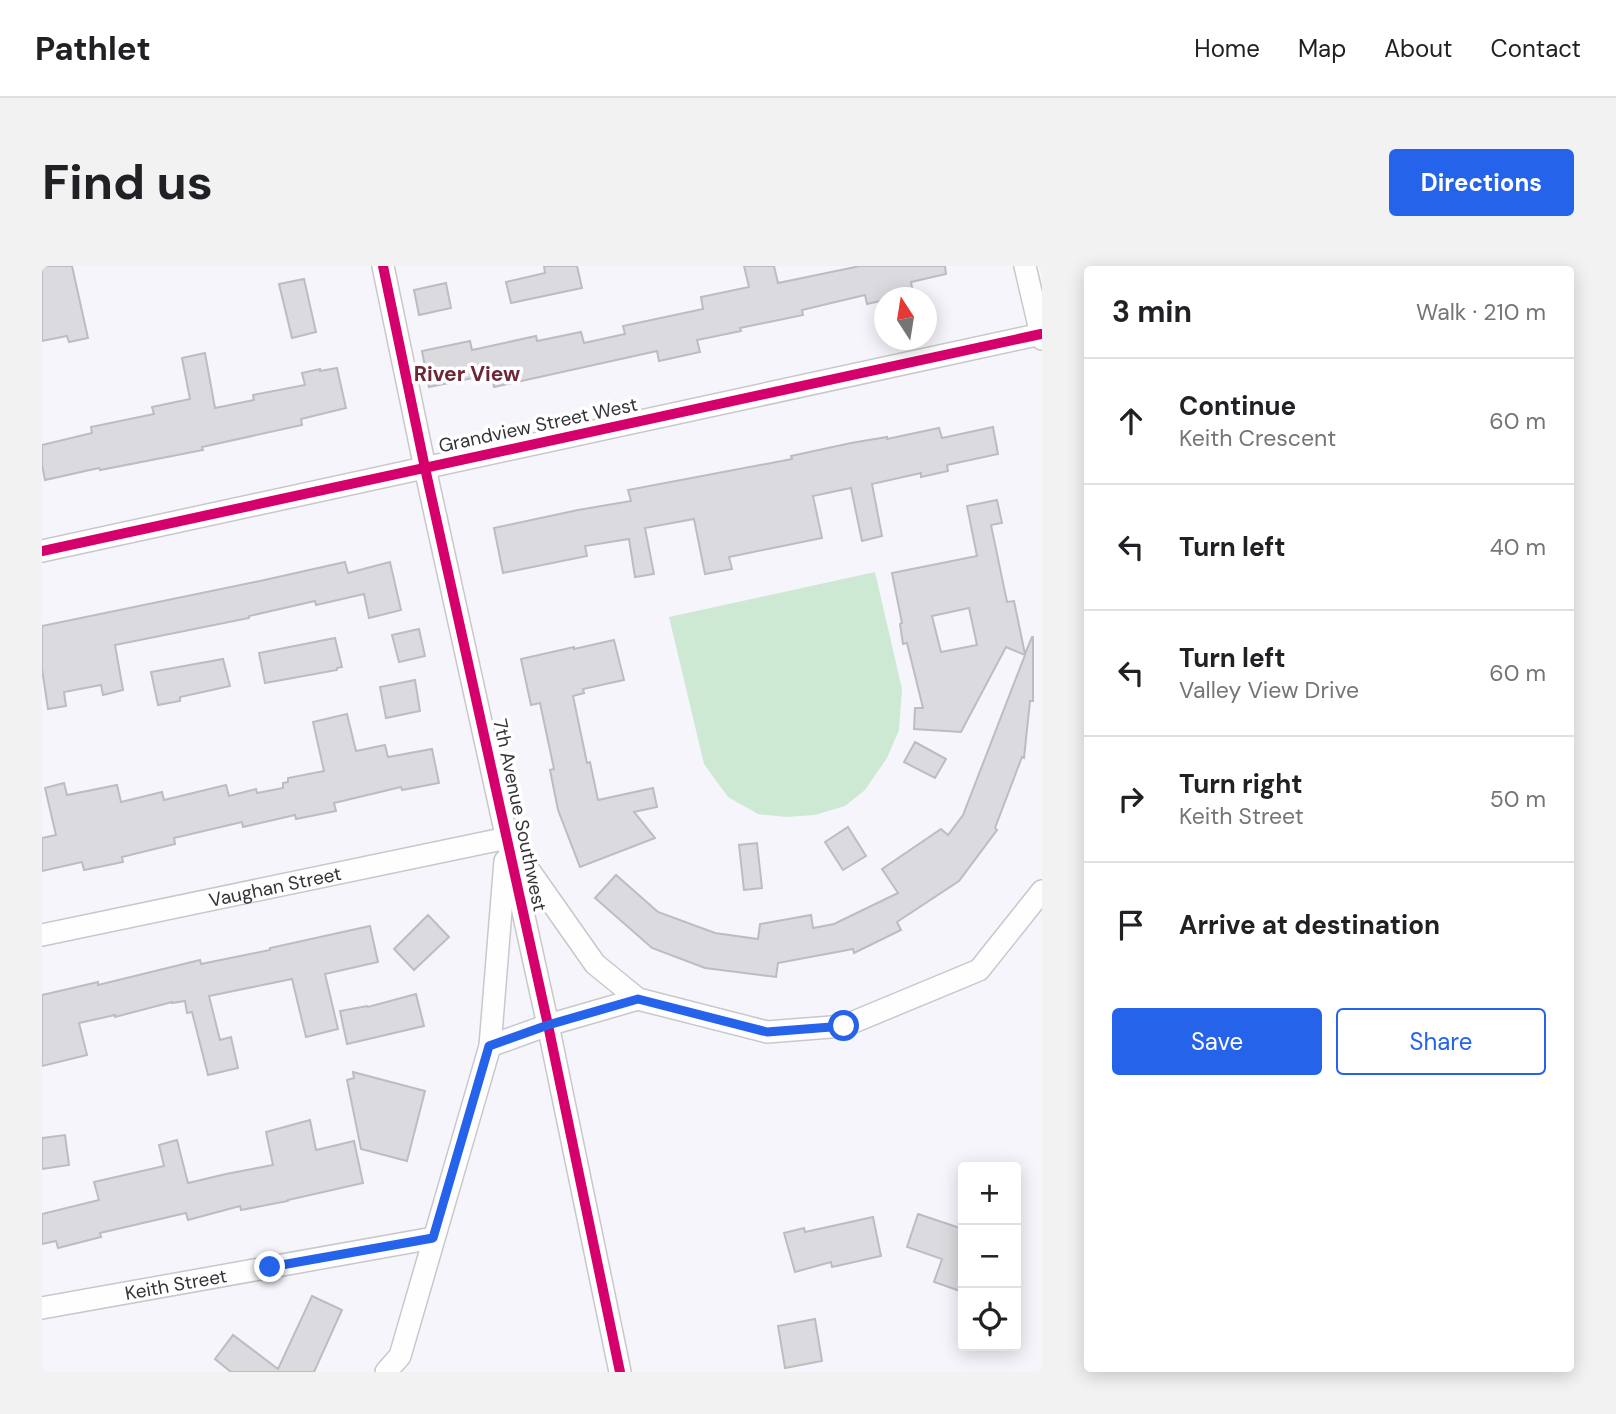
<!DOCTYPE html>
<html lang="en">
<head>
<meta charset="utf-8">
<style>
  :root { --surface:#fff; --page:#f2f2f2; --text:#202124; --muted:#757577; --line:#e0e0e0; --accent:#2563eb }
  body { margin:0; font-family:"DM Sans",sans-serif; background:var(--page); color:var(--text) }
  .controls { position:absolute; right:21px; bottom:21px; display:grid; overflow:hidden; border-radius:7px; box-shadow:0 4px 18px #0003 }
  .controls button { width:63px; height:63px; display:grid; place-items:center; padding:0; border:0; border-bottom:2px solid var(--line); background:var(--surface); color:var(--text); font:35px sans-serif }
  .compass { position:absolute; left:832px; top:21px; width:63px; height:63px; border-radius:50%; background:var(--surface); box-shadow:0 4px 18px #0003; rotate:348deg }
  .stop { position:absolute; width:21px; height:21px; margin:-16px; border:5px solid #2563eb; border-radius:50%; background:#fff }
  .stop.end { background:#2563eb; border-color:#fff; box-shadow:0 2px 7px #0008 }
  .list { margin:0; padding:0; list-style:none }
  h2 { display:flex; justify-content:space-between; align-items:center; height:91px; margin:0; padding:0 28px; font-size:30px }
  h2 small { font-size:23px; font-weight:400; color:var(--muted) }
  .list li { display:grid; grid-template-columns:46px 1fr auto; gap:21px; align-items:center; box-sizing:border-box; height:126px; padding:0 28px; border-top:2px solid var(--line) }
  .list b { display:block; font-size:26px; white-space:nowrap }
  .list p { margin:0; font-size:23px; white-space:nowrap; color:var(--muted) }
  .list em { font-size:23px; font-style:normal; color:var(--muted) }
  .actions { display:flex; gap:14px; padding:21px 28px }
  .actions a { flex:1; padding:16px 0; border:2px solid var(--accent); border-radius:7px; text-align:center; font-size:24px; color:var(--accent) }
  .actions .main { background:var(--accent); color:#fff }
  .icon { flex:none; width:38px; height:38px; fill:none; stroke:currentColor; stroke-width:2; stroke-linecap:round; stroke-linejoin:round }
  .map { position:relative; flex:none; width:1000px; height:1106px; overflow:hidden; border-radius:7px }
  header { display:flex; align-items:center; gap:42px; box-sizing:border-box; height:98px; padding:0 35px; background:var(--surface); border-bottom:2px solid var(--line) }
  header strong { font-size:33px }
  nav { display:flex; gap:38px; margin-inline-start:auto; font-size:24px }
  .intro { display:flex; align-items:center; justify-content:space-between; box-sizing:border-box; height:168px; padding:0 42px }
  h1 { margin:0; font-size:49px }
  .button { padding:18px 32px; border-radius:7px; background:var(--accent); color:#fff; font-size:24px; font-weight:700 }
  main { display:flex; gap:42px; padding:0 42px }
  aside { flex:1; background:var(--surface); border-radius:7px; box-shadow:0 4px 18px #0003 }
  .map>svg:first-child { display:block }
  .green { fill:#cee9d3 }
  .building { fill:#dbdade; stroke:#bdbcc1; stroke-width:2; fill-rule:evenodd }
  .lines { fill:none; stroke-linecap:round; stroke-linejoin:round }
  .street-casing { stroke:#c8c8cc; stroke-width:24 }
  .street { stroke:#fefefe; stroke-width:21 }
  .cycleway-casing { stroke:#fff; stroke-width:15 }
  .cycleway { stroke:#d6006c; stroke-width:10 }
  .route { stroke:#2563eb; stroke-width:9 }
  .labels { text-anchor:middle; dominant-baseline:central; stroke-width:7; stroke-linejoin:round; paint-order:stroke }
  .street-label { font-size:19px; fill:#343438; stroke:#fff }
  .neighbourhood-label { font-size:21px; font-weight:bold; fill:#6c2634; stroke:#fff }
</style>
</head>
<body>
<header>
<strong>Pathlet</strong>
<nav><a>Home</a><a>Map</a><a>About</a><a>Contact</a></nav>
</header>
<div class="intro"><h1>Find us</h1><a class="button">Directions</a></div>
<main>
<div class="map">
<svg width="1000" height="1106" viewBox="0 0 1000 1106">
  <rect width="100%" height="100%" fill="#f5f5fb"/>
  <path class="green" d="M 833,306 L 860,423 L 857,464 L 845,492 L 823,524 L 803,540 L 773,549 L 744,551 L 716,548 L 686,531 L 662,498 L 627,351 Z"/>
  <path class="building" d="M 0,0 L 30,0 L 46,72 L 27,76 L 25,70 L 0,75 Z
    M 502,0 L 535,0 L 540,22 L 469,37 L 464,16 L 503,7 Z
    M 702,0 L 732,0 L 736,17 L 818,0 L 903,0 L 904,8 L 869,16 L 871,28 L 856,32 L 843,32 L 843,34 L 825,38 L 823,29 L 760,44 L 761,49 L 698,62 L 699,65 L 655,74 L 658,86 L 617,95 L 615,85 L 452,121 L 450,108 L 387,121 L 380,85 L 428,75 L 430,84 L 494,70 L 495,75 L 539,66 L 542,77 L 583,68 L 581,60 L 661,43 L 659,31 L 707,21 Z
    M 262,13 L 274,66 L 250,72 L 237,18 Z
    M 404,17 L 409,42 L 377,49 L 372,24 Z
    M 163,87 L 173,142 L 212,134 L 211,129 L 263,119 L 260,107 L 278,103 L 278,105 L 295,102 L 304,142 L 259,153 L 260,159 L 160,181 L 161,184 L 58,204 L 57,202 L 3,214 L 0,199 L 0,179 L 50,167 L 49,161 L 112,148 L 110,141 L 148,133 L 140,92 Z
    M 951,161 L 956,188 L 905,199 L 906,205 L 879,211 L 879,207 L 830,218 L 840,270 L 820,275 L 809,222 L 771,230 L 780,272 L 687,291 L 690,303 L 663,308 L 652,253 L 603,262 L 612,308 L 593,311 L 587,273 L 543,280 L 545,290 L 461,307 L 452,262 L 536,244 L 589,235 L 586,224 L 750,193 L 749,190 L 809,177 L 845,171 L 845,173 L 897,162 L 900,172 Z
    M 955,234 L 960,257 L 949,259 L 965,336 L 972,335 L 983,388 L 990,371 L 991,371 L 991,435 L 988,435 L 982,492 L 980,491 L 953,562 L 955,564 L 917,615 L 855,656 L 859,664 L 812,687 L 811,683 L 736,697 L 734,711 L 663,702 L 610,682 L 553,632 L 574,609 L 616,646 L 673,667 L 716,673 L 718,658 L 769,649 L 771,662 L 792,658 L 856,627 L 840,603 L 899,563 L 906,569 L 921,549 L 983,389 L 964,381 L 919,466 L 872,463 L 873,442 L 881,442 L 865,377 L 861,378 L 858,358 L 860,357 L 850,307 L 935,290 L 925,240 ZM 927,342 L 935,379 L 899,386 L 890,350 Z
    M 303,296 L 306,307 L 348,296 L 359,344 L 327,352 L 322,328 L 274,339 L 273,335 L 207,350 L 207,352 L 73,379 L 81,424 L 61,429 L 59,419 L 22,426 L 24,440 L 6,443 L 0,403 L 0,360 L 218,315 Z
    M 377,363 L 383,390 L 357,396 L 350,369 Z
    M 293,372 L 300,401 L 295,402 L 295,404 L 223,417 L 217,387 Z
    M 572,374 L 582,414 L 541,423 L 542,427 L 531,430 L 545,497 L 548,496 L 556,534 L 611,522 L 615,541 L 592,546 L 613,572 L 538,601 L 516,544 L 508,504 L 512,503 L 498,437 L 489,439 L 479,393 L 532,381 L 532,383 Z
    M 181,393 L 188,420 L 138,431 L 138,435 L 116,439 L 109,406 Z
    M 373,414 L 378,445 L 344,452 L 338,421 Z
    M 305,448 L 314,485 L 343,479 L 346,491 L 390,483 L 397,517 L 360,524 L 359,521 L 292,537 L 294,545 L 254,553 L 253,549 L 201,561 L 200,556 L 132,572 L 133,578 L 80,591 L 81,596 L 42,604 L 40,596 L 0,605 L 0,572 L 14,569 L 3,522 L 22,517 L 25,529 L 75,519 L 79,536 L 120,526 L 122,534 L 184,519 L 187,530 L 214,523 L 215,527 L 241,522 L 241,517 L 246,516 L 246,512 L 282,505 L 271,456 Z
    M 873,476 L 904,493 L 893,512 L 862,496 Z
    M 806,561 L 824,590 L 801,604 L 783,576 Z
    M 715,577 L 720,622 L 702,624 L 697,579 Z
    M 386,649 L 407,671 L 372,704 L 352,683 Z
    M 328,660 L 336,696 L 283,708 L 296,763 L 264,771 L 250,713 L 167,730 L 178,774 L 189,771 L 196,802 L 166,809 L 150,746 L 145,747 L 143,735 L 130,737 L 130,736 L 73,751 L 73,749 L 37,757 L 45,789 L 0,800 L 0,729 L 56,716 L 56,719 L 158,694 L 159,698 L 228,684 L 228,682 Z
    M 374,728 L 382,760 L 305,778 L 298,745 L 325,740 L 326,741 Z
    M 311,806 L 383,825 L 365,895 L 319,883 L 305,814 L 312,812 Z
    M 268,854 L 274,884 L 312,875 L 321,917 L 246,934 L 246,935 L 199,944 L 198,940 L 146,954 L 144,947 L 58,967 L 59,971 L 16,982 L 14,975 L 0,978 L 0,948 L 57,934 L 52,916 L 122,900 L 117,879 L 135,874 L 146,917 L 184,908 L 231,899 L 224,866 Z
    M 23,869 L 27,899 L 0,903 L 0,872 Z
    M 876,948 L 921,963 L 921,1026 L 892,1016 L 900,993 L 865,981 Z
    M 831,951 L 839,990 L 790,1001 L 789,996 L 753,1006 L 742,967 L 762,962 L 763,966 Z
    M 270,1030 L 300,1044 L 272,1106 L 189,1106 L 173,1093 L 191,1069 L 236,1103 Z
    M 773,1053 L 780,1095 L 743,1102 L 736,1060 Z"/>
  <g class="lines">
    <g class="street-casing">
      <g id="street">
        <path d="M 341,0 L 383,202 L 506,759 L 578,1106"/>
        <path d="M 983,0 L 1000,73"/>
        <path d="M 0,285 L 999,68"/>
        <path d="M 470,580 L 553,698 L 596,733 L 725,766 L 802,760 L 937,704 L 1000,625"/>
        <path id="s1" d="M 0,669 L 465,572"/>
        <path d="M 448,780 L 506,759 L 596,733"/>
        <path id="s2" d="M 0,1042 L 391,972"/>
        <path d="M 344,1106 L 358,1090 L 448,780 L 463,595"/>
      </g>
    </g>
    <use href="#street" class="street"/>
    <g class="cycleway-casing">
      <path id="cycleway" d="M 341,0 L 383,202 L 506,759 L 578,1106
        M 0,285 L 999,68"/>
    </g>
    <use href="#cycleway" class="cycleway"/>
  </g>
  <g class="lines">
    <path class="route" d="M 228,1001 L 391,972 L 447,780 L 506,759 L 596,733 L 725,766 L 802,760"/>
  </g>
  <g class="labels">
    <g class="street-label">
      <text transform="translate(496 159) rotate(-12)">Grandview Street West</text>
      <text transform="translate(478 549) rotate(78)">7th Avenue Southwest</text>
      <text stroke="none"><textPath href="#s1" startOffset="238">Vaughan Street</textPath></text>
      <text stroke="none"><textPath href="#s2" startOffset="136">Keith Street</textPath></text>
    </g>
    <g class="neighbourhood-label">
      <text x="425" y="108">River View</text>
    </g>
  </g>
</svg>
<div class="controls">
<button>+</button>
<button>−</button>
<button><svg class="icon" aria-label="locate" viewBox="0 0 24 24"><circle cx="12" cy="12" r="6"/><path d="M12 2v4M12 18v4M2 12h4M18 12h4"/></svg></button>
</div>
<svg class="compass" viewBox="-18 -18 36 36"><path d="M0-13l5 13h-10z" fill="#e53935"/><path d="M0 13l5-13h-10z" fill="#757577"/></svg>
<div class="stop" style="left:802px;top:760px"></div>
<div class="stop end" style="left:228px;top:1001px"></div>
</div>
<aside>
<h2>3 min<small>Walk · 210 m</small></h2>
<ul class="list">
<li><svg class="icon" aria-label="ahead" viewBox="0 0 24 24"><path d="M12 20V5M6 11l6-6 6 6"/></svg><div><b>Continue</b><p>Keith Crescent</p></div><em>60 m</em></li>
<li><svg class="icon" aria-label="left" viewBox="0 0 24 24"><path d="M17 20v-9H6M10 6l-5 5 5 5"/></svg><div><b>Turn left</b></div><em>40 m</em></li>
<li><svg class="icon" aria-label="left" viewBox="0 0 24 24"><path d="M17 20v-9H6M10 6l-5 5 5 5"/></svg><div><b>Turn left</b><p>Valley View Drive</p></div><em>60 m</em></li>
<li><svg class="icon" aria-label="right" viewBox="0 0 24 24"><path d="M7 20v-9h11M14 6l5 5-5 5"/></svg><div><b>Turn right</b><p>Keith Street</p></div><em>50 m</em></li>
<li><svg class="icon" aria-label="arrive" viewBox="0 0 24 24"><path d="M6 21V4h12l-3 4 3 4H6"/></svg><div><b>Arrive at destination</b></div></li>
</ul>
<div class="actions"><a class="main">Save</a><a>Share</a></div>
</aside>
</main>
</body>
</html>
